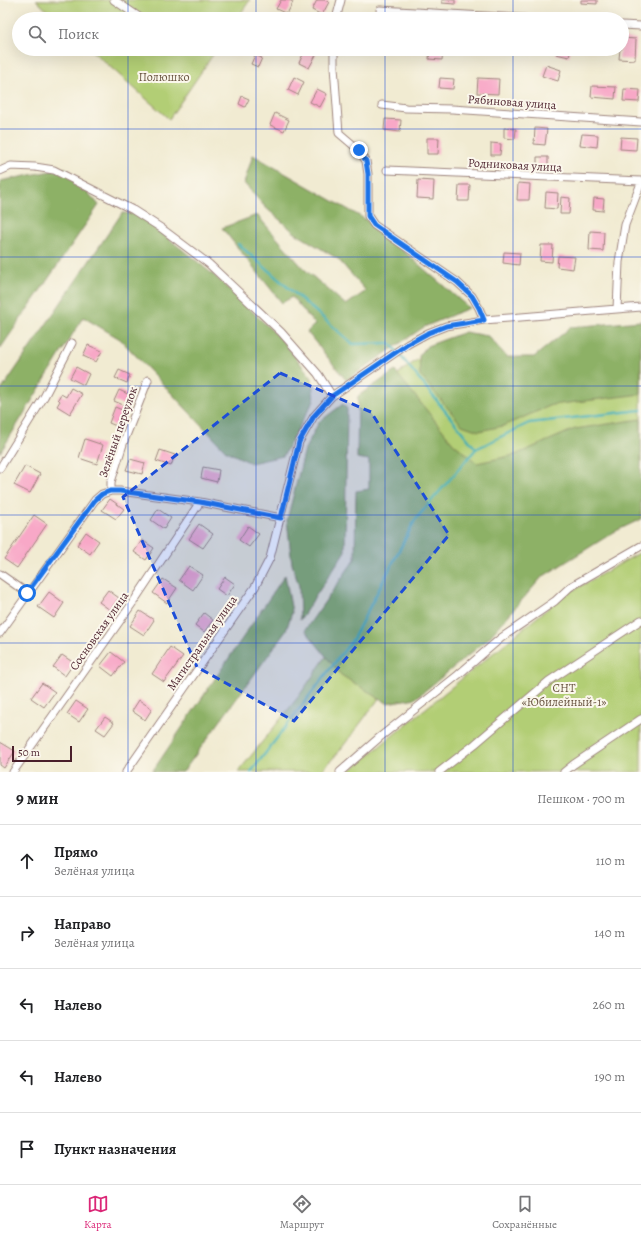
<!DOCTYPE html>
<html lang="ru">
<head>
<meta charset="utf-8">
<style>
  :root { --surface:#fff; --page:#f2f2f2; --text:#202124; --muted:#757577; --line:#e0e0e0; --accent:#db2777 }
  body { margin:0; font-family:Alegreya,serif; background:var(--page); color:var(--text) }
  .scale { position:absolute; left:12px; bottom:10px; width:60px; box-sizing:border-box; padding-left:4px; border:2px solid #4a1f2b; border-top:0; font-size:11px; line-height:14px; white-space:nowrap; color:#4a1f2b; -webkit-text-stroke:3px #fbf7ec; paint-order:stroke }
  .stop { position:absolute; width:12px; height:12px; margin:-9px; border:3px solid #1a73e8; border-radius:50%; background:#fff }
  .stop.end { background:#1a73e8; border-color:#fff; box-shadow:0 1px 4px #0008 }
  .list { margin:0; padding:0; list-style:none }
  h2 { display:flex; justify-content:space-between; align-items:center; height:52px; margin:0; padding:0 16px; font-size:17px }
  h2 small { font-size:13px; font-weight:400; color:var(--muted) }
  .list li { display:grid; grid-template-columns:26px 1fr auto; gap:12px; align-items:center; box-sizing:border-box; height:72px; padding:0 16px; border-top:1px solid var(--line) }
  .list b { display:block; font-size:15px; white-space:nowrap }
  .list p { margin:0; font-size:13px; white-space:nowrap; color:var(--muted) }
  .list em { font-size:13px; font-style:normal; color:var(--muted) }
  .icon { flex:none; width:22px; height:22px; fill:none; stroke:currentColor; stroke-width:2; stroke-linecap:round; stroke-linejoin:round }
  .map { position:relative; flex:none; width:641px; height:772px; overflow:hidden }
  .search { position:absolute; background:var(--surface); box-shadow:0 4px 16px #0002; left:12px; right:12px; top:12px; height:44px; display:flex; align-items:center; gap:10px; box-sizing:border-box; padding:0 14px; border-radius:22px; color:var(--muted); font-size:15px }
  .sheet { height:412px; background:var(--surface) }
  nav { display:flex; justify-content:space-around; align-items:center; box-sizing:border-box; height:56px; border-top:1px solid var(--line); background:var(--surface); font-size:11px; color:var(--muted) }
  nav a { display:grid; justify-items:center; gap:2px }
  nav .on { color:var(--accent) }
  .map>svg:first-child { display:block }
  .green { fill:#b2ce74; stroke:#7e7650 }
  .forest { fill:#8db166; stroke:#6c6848 }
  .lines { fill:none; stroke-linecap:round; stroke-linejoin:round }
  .stream { stroke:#3badb4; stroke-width:2.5 }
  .building { fill:#f8a8c7 }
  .street-casing { stroke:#9e857e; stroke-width:9 }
  .street { stroke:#fff; stroke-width:7 }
  .route { stroke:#1a73e8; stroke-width:5 }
  .marked { fill:#1d4ed8; fill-opacity:0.2; stroke:#1d4ed8; stroke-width:3; stroke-dasharray:8 5; stroke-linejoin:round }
  .grid { fill:none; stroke:#1d4ed8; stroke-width:1; stroke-opacity:0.55 }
  .labels { text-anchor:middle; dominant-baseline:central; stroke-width:4; stroke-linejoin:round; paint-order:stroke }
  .park-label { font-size:12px; fill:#695441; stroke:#fbf7ec }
  .street-label { font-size:12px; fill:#4a1f2b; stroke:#fbf7ec }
</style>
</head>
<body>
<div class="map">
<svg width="641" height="772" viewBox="0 0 641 772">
  <rect width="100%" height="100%" fill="#fbf7ec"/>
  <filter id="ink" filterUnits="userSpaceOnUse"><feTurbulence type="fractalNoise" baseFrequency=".025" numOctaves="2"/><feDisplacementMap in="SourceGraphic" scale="8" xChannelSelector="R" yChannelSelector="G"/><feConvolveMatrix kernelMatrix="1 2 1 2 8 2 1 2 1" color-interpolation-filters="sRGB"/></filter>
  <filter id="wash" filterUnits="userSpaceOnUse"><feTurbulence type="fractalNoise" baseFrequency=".012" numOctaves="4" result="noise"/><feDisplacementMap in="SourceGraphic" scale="16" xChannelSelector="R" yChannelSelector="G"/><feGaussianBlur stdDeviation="0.9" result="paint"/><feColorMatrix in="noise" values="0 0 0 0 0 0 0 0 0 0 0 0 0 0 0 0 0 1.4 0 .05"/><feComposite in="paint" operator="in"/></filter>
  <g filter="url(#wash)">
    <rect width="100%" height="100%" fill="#f1ebd2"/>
    <path class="green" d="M 36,0 L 250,0 L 237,19 L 56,19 Z
      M 90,49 L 217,49 L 169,119 Z
      M 428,352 L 641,370 L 641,454 L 393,680 L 338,753 L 320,772 L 238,772 L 299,696 L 368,596 L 388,381 Z
      M 641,552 L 641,772 L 348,772 L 563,596 Z"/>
    <path class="forest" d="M 253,155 L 370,222 L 469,308 L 424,327 L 346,380 L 307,332 L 315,324 L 292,297 L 282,303 L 222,228 L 257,215 L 303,268 L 346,305 L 366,291 L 338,259 L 295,233 L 265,207 L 244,183 Z
      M 66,168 L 99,205 L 0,349 L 0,181 Z
      M 122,213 L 138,214 L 215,276 L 281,339 L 312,378 L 314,400 L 283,456 L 251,463 L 226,451 L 120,339 L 83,317 L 0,453 L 0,392 Z
      M 641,321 L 641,394 L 552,405 L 503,426 L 479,431 L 462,425 L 420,375 L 419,356 L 427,346 L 465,332 L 488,336 L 507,357 L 534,357 L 571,327 Z
      M 395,371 L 453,443 L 477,463 L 515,455 L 575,429 L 641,419 L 641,519 L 614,532 L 542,577 L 487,640 L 416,698 L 387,703 L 341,675 L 305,630 L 355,559 L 356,491 L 369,489 L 369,460 L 357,458 L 358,396 Z
      M 343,404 L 347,409 L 345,551 L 300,620 L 299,586 L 292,564 L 287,520 L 305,449 L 319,422 Z
      M 285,575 L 292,612 L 286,631 L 183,772 L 152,772 Z"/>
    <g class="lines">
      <path class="stream" d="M 238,244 L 353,344 L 390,343 L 476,449 L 529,423 L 641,410
        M 251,772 L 353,639 L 415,520 L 476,449"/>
    </g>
    <g id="blocks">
      <path class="building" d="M 281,0 L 289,0 L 293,2 L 287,14 L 276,9 Z
        M 317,0 L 324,0 L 329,2 L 322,15 L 312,10 Z
        M 442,0 L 455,0 L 455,4 L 442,3 Z
        M 581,0 L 597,0 L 597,4 L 581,3 Z
        M 622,38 L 636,39 L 635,60 L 619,59 L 620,49 L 622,49 Z
        M 430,49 L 443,49 L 442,60 L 429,59 Z
        M 558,49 L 571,49 L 569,57 L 556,54 Z
        M 305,50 L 316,55 L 309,68 L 299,63 Z
        M 255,55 L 262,58 L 258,67 L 251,64 Z
        M 546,65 L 561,70 L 558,81 L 542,76 Z
        M 294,77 L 304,82 L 298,95 L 288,90 Z
        M 440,78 L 454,79 L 453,89 L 439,88 Z
        M 478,78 L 499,79 L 498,94 L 477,93 Z
        M 592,86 L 616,87 L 615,99 L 591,97 Z
        M 317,89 L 327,94 L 320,107 L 310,102 Z
        M 624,89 L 640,90 L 639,102 L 623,101 Z
        M 242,96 L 249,99 L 245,107 L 239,104 Z
        M 275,113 L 289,120 L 284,131 L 270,125 Z
        M 385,119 L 401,120 L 400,132 L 384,130 Z
        M 504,128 L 516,129 L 515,139 L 504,138 Z
        M 535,128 L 547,129 L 545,145 L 534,144 Z
        M 582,134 L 598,135 L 597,147 L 580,145 Z
        M 621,137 L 637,138 L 636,150 L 620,149 Z
        M 427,138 L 439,138 L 438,154 L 427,154 Z
        M 491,143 L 501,144 L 500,155 L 491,155 Z
        M 537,157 L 548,157 L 548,165 L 537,165 Z
        M 418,180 L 434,181 L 433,199 L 417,198 Z
        M 518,183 L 530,184 L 529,200 L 517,200 Z
        M 459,185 L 470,185 L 469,201 L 458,201 Z
        M 546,192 L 558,193 L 557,209 L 545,208 Z
        M 561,197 L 570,198 L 569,214 L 560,214 Z
        M 594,198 L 604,199 L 603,211 L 593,210 Z
        M 590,231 L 604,232 L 603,251 L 589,250 Z
        M 541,245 L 553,245 L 552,262 L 540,261 Z
        M 504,252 L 520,253 L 519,265 L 503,263 Z
        M 558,256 L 575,257 L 573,269 L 557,267 Z
        M 88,345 L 102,351 L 96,362 L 83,356 Z
        M 76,367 L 89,374 L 84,385 L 70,378 Z
        M 119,370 L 130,375 L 127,383 L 115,378 Z
        M 71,388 L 82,394 L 70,414 L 57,406 L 60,401 L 58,399 L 61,394 L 66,397 Z
        M 119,390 L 132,396 L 128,407 L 114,401 Z
        M 115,407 L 127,412 L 121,428 L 109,423 Z
        M 85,439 L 103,445 L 97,464 L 79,458 Z
        M 160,450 L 175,455 L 171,466 L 156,461 Z
        M 130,459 L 145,463 L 142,474 L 126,470 Z
        M 25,466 L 40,474 L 30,493 L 14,485 Z
        M 203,467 L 219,470 L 217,482 L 201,478 Z
        M 110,499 L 124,509 L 116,519 L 102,510 Z
        M 158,509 L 171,518 L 164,529 L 151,520 Z
        M 34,515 L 47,524 L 17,568 L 4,559 Z
        M 199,524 L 213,534 L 203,548 L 189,539 Z
        M 248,526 L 259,534 L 249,547 L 239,540 Z
        M 86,532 L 99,541 L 90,554 L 77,545 Z
        M 142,540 L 154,548 L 146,560 L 134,552 Z
        M 189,566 L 203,575 L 193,590 L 179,580 Z
        M 225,577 L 235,584 L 227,596 L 217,589 Z
        M 163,579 L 177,588 L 167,603 L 153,593 Z
        M 108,590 L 119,598 L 110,610 L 99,602 Z
        M 49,592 L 64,603 L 54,618 L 38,607 Z
        M 140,611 L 154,620 L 144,635 L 130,626 Z
        M 204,613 L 213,620 L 204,632 L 195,625 Z
        M 170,647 L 183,656 L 164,682 L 152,674 Z
        M 111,652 L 124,662 L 113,676 L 100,666 Z
        M 62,655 L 74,663 L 65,676 L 53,667 Z
        M 42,683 L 55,692 L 44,707 L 31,698 Z
        M 139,700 L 152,709 L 145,720 L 132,711 Z
        M 76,701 L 88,709 L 79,722 L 67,714 Z
        M 105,717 L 114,723 L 105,735 L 96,729 Z
        M 0,742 L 15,751 L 4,768 L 0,765 Z"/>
    </g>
  </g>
  <g filter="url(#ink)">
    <use href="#blocks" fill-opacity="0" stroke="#9e857e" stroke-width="1"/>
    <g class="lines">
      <g class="street-casing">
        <path id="street" d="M 114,0 L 142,19
          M 380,10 L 537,19
          M 336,19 L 341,0
          M 622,25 L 641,26
          M 334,49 L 334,67 L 339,133 L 359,150 L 366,161 L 368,174 L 368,216 L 374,225 L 457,282 L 472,296 L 479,308 L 484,320
          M 382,105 L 406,108 L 452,109 L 641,122
          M 387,170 L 641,181
          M 0,171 L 11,166 L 35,167 L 54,170 L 133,210 L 161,228 L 209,264 L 281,332 L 318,374 L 332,396
          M 617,309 L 619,262 L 625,225 L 641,183
          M 0,468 L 44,397 L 72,343
          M 111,491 L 111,482 L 124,441 L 148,380
          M 0,574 L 27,593
          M 0,633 L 95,500 L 102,494 L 111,491 L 120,491 L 200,502 L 281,518
          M 13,772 L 134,601 L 200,502
          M 126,772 L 255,587 L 270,558 L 299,442 L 314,416 L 332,396 L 408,344 L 428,333 L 446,326 L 484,320 L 641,307
          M 340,772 L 380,737 L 458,675 L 501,638 L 555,601 L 570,587 L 641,546
          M 439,772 L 475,744 L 549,681 L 641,620
          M 564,772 L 574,764 L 641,719"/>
      </g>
      <use href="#street" class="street"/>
    </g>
  </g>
  <g class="lines" filter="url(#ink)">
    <path class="route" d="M 27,593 L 95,500 L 102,494 L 110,491 L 120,491 L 200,502 L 281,518 L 299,442 L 314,416 L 332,396 L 408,344 L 428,333 L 446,326 L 484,320 L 479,308 L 472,296 L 457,282 L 374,225 L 368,216 L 368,174 L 366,161 L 359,150"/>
  </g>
  <path class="marked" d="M 280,373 L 371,412 L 449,535 L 294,721 L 197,667 L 123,497 Z"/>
  <path class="grid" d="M 128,0 L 128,19M 256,0 L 256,19M 385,0 L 385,19M 513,0 L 513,19M 128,49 L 128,772M 256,49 L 256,772M 385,49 L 385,772M 513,49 L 513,772M 0,129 L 641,129M 0,257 L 641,257M 0,386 L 641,386M 0,515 L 641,515M 0,643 L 641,643"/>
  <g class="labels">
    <g class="park-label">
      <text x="164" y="77">Полюшко</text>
      <text x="564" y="688">СНТ<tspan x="564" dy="14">«Юбилейный-1»</tspan></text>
    </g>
    <g class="street-label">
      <text transform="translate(512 102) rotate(4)">Рябиновая улица</text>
      <text transform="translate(515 165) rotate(3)">Родниковая улица</text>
      <text transform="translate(118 432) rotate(-71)">Зелёный переулок</text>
      <text transform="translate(99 631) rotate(-55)">Сосновская улица</text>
      <text transform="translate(202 643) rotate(-55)">Магистральная улица</text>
    </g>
  </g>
</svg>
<div class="scale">50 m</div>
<div class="stop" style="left:27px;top:593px"></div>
<div class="stop end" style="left:359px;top:150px"></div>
<div class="search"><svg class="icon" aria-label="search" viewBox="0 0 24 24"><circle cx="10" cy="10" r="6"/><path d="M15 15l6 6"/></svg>Поиск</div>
</div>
<section class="sheet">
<h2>9 мин<small>Пешком · 700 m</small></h2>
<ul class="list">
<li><svg class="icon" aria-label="ahead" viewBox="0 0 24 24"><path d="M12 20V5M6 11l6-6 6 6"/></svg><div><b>Прямо</b><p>Зелёная улица</p></div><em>110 m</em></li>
<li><svg class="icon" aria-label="right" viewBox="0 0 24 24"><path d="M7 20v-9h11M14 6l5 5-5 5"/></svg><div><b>Направо</b><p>Зелёная улица</p></div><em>140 m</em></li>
<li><svg class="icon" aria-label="left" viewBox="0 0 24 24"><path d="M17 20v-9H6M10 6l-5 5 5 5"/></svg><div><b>Налево</b></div><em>260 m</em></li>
<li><svg class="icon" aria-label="left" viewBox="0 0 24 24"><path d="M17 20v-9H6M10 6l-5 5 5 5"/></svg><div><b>Налево</b></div><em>190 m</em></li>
<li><svg class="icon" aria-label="arrive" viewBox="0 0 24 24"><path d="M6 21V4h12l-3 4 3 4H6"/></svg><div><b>Пункт назначения</b></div></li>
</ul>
</section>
<nav>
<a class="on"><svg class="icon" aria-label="map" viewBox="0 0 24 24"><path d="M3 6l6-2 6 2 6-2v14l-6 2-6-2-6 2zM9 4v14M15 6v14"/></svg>Карта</a>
<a><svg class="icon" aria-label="directions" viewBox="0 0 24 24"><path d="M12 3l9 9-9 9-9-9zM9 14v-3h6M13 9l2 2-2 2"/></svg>Маршрут</a>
<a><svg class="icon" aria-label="saved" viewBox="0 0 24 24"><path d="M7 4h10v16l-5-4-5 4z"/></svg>Сохранённые</a>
</nav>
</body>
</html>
